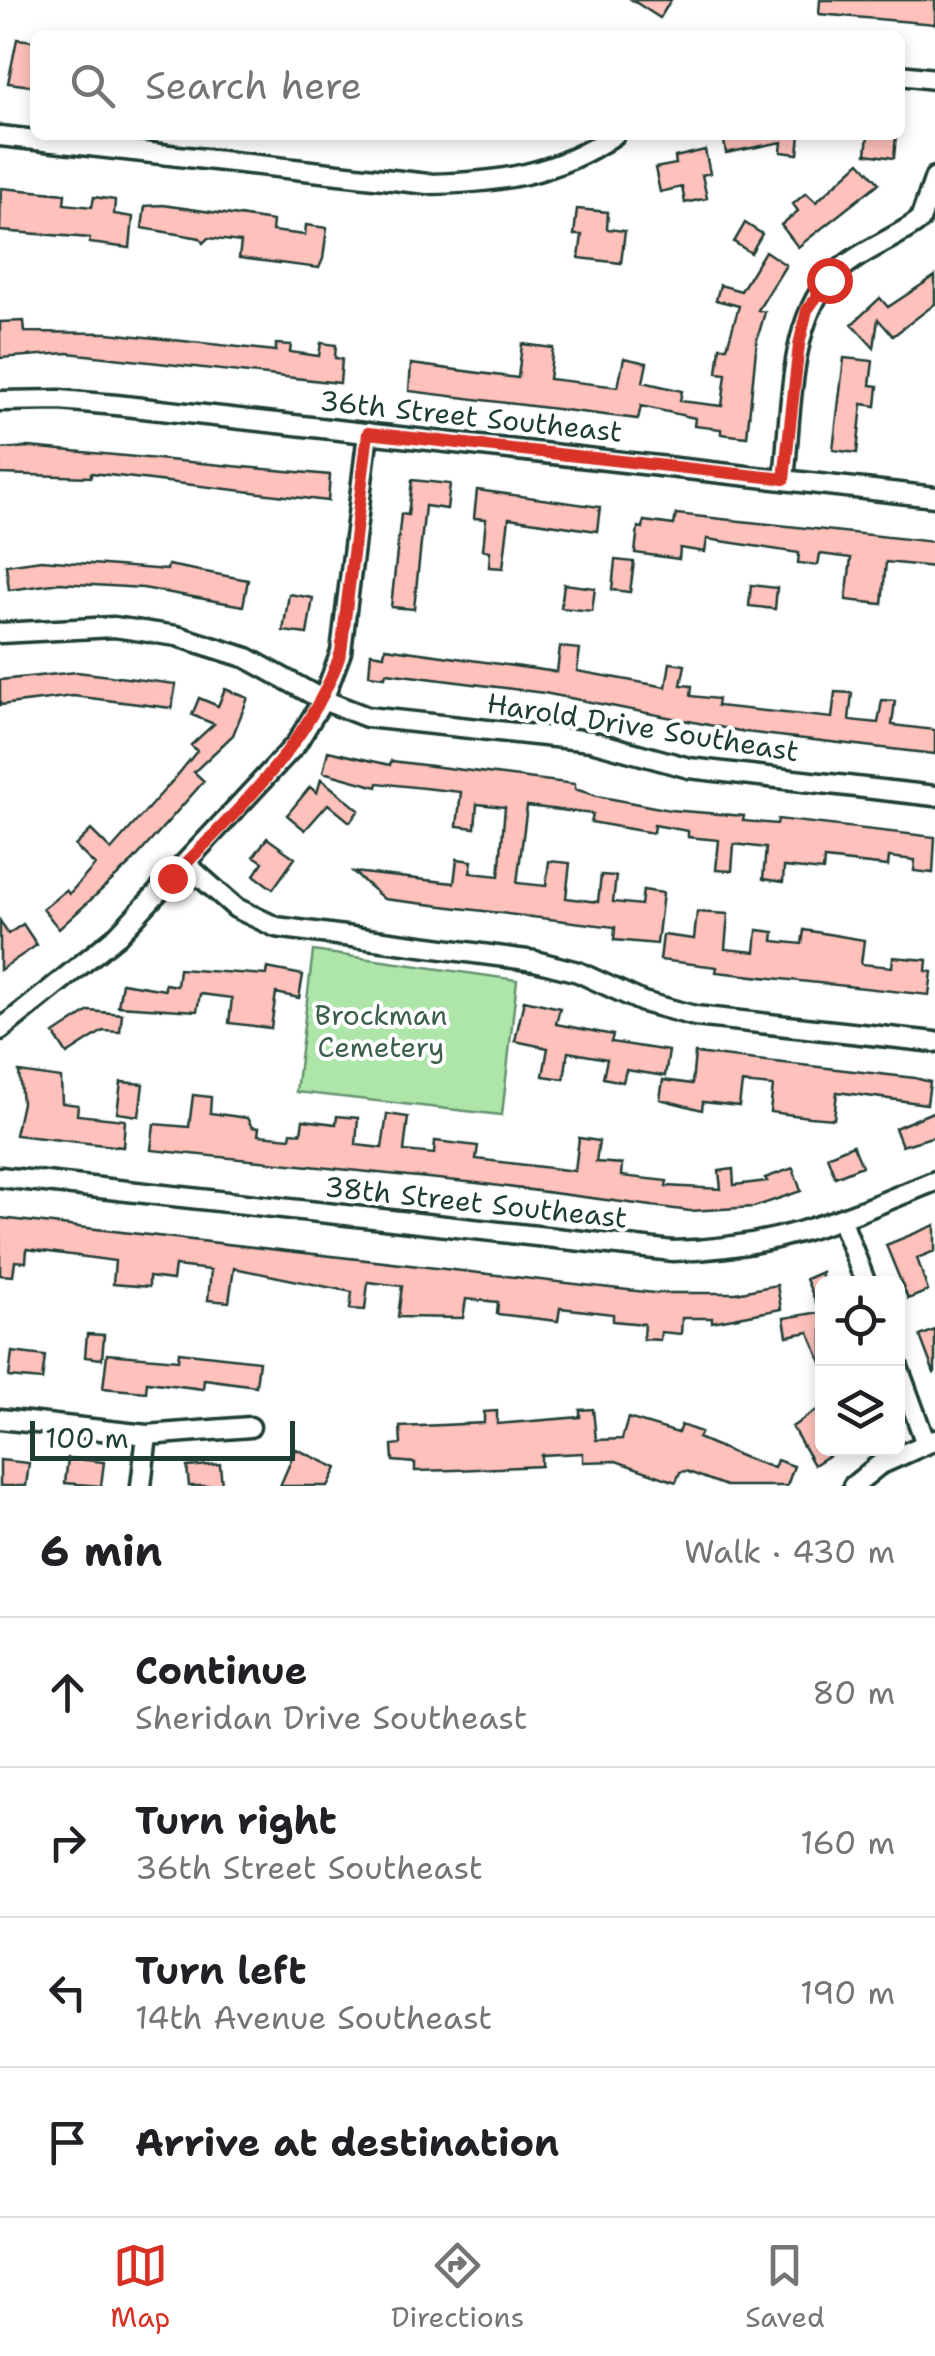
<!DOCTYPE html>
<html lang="en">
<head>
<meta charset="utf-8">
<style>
  :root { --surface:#fff; --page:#f2f2f2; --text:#202124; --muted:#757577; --line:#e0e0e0; --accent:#d93025 }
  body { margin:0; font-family:"Shantell Sans",sans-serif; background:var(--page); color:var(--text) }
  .controls { position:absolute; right:30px; bottom:30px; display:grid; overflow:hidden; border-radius:15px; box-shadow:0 5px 15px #0003 }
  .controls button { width:90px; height:90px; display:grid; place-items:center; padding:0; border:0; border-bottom:2px solid var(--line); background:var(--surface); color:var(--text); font:50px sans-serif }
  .scale { position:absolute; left:30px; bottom:25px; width:265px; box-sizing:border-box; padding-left:10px; border:5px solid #1f3d34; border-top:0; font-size:28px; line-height:35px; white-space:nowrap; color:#1f3d34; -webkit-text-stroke:8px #fff; paint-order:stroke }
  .stop { position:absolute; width:30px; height:30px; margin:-22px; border:8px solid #d93025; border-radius:50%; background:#fff }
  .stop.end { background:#d93025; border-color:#fff; box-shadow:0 2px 10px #0008 }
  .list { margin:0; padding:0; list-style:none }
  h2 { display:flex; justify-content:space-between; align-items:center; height:130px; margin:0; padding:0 40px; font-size:42px }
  h2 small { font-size:32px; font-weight:400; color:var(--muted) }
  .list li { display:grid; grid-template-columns:65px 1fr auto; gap:30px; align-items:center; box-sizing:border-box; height:150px; padding:0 40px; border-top:2px solid var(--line) }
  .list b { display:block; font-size:38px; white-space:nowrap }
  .list p { margin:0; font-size:32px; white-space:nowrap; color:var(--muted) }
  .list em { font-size:32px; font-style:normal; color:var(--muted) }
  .icon { flex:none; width:55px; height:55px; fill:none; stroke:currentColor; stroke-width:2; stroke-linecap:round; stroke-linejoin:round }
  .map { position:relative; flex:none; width:935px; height:1486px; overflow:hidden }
  .search { position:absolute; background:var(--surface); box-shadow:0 5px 15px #0003; left:30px; right:30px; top:30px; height:110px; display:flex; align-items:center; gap:25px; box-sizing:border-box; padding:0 35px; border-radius:15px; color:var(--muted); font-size:38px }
  .sheet { height:730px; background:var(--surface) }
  nav { display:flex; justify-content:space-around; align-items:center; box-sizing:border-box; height:140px; border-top:2px solid var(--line); background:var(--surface); font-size:28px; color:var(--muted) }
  nav a { display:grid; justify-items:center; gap:5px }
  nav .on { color:var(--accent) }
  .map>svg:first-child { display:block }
  .green { fill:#aee6aa; stroke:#66926f; stroke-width:2.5 }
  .building { fill:#fec1bb; stroke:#1f3d34; stroke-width:2.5 }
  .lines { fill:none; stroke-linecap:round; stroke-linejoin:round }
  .street-casing { stroke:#1f3d34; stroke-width:25 }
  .street { stroke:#fff; stroke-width:18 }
  .route { stroke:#d93025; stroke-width:12 }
  .labels { text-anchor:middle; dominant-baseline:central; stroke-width:8; stroke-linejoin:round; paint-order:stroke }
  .street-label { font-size:28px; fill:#1f3d34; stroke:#fff }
  .park-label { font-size:28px; fill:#3c5f4c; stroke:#fff }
</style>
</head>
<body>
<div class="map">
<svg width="935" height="1486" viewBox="0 0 935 1486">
  <rect width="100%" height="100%" fill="#fff"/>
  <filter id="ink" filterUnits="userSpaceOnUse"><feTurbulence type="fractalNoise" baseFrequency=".01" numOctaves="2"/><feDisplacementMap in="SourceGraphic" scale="20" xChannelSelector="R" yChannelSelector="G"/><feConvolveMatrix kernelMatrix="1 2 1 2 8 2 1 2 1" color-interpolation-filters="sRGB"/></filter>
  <g filter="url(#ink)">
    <path class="green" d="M 313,951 L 517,980 L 502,1115 L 296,1092 Z"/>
    <path class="building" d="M 632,0 L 671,0 L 660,18 Z
      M 820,0 L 935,0 L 935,24 L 819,14 Z
      M 17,39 L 35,41 L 32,86 L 8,83 Z
      M 723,135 L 800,135 L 798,154 L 781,152 L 782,142 L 726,153 Z
      M 868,135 L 896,135 L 894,158 L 866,154 Z
      M 705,150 L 710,173 L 702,175 L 707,198 L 685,203 L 682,187 L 660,192 L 655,168 L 676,164 L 675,157 Z
      M 860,162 L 879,183 L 798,247 L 781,225 L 798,211 L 793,204 L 806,193 L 816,202 Z
      M 1,188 L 65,194 L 64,204 L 92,207 L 94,197 L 115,200 L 114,214 L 133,217 L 130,248 L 89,243 L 90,238 L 0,231 Z
      M 163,205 L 273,221 L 272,231 L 305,235 L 306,225 L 327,228 L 323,259 L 319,268 L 239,258 L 241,242 L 208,238 L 203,243 L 200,238 L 142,228 L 145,206 Z
      M 577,209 L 608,212 L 607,229 L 625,231 L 621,263 L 579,258 L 582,235 L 574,235 Z
      M 745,223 L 762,234 L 751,253 L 734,242 Z
      M 765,251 L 786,265 L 758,310 L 765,312 L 757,340 L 747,437 L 721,434 L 721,429 L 694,426 L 695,418 L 641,406 L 638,419 L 409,391 L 411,364 L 518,378 L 522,344 L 553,348 L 549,379 L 618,387 L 624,358 L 647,363 L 643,382 L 682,391 L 680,401 L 722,406 L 726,374 L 717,373 L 720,347 L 727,347 L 739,306 L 716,300 L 720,285 L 741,291 Z
      M 935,276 L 935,304 L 893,336 L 878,319 L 874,348 L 852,324 L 880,298 L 888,307 Z
      M 24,321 L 25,332 L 108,333 L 276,351 L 276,344 L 291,345 L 290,352 L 319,356 L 321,343 L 336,345 L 335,358 L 342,359 L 340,383 L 68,353 L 0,358 L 0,322 Z
      M 844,358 L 873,361 L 870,385 L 878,386 L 876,406 L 862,404 L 857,453 L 833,450 Z
      M 29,447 L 330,475 L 328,501 L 91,473 L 91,477 L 0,474 L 0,449 Z
      M 412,480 L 450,484 L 447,509 L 425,506 L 414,609 L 391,607 L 401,514 L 408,515 Z
      M 477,490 L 600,507 L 597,531 L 509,518 L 503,568 L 489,567 L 490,551 L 483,550 L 486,519 L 474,518 Z
      M 676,514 L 935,542 L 935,567 L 886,562 L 882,604 L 846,600 L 851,558 L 820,554 L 818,565 L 798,563 L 799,553 L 707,539 L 705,552 L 680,548 L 679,559 L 635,553 L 638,527 L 643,528 L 644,521 L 674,525 Z
      M 41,560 L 167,570 L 168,565 L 248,580 L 243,606 L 143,588 L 60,583 L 9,590 L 6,565 Z
      M 615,560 L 634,562 L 630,592 L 612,590 Z
      M 564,584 L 595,588 L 592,611 L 561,608 Z
      M 751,585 L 777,588 L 775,609 L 749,606 Z
      M 289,594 L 313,598 L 307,634 L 283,631 Z
      M 560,647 L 580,649 L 577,671 L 666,687 L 670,663 L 685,665 L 681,685 L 692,686 L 691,696 L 718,699 L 717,706 L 832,718 L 835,692 L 852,693 L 849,720 L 878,723 L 882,700 L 895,701 L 892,725 L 935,730 L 935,754 L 745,732 L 544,693 L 386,673 L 385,677 L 369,675 L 371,653 L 384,655 L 385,648 L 557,672 Z
      M 77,672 L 176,684 L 172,708 L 73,696 L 0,705 L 0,680 Z
      M 225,689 L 248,698 L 233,735 L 194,772 L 204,781 L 133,861 L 59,929 L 43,909 L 66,890 L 69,894 L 95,865 L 75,846 L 91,830 L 111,850 L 176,777 L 197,751 L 191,745 L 214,724 L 192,715 L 199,698 L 218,706 Z
      M 328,751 L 390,765 L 391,761 L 575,784 L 575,789 L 597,796 L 670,810 L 744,816 L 743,821 L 777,824 L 778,819 L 935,837 L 933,873 L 914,871 L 915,860 L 889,857 L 888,866 L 824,859 L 823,871 L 784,867 L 783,882 L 763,879 L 766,848 L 734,844 L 732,871 L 716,870 L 719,840 L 688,837 L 688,831 L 654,825 L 653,833 L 591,822 L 593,814 L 527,806 L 517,883 L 546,886 L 549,861 L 570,863 L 566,898 L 598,902 L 601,875 L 616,876 L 613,902 L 641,905 L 643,890 L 663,893 L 657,944 L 614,940 L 615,927 L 384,899 L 353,872 L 454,883 L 457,859 L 472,861 L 470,873 L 499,876 L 505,807 L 477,804 L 475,828 L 457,826 L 461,792 L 378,783 L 377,787 L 323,772 Z
      M 321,779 L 359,810 L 350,822 L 328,804 L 305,830 L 287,815 L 310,787 L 317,793 Z
      M 267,838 L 295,858 L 273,889 L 254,875 L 263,862 L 254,856 Z
      M 697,912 L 728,914 L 725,949 L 755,952 L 757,930 L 774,932 L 773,941 L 802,944 L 804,930 L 864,940 L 861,964 L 892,967 L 893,957 L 927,960 L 926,971 L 932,972 L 929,995 L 716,972 L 717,967 L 660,960 L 663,935 L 694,939 Z
      M 0,921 L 8,934 L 23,924 L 37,945 L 0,970 Z
      M 267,968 L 303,975 L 299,998 L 276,993 L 271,1028 L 229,1023 L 232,998 L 200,994 L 197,1011 L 118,1006 L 122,983 L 165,990 L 165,984 L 177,986 L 179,969 L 266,975 Z
      M 524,1000 L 560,1008 L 556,1024 L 613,1035 L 611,1042 L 669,1051 L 665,1076 L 626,1070 L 623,1082 L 603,1078 L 607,1059 L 568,1052 L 564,1079 L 543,1076 L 548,1048 L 515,1041 Z
      M 89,1011 L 122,1014 L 120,1032 L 103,1031 L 67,1054 L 54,1034 Z
      M 695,1053 L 915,1078 L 930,1082 L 927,1104 L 837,1092 L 834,1119 L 809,1117 L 770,1112 L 773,1086 L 742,1083 L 739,1106 L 703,1102 L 702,1110 L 660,1099 L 663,1080 L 692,1084 Z
      M 19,1072 L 61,1078 L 62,1103 L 78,1105 L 77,1115 L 125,1120 L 123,1147 L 15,1135 L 22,1103 Z
      M 121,1082 L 143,1084 L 139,1116 L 117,1113 Z
      M 193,1095 L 211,1097 L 210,1113 L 247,1118 L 252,1127 L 259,1128 L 258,1135 L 290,1138 L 291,1132 L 301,1133 L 303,1120 L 336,1124 L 337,1116 L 358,1118 L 356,1145 L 382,1148 L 387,1114 L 408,1117 L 404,1151 L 434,1154 L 435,1141 L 478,1146 L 476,1159 L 575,1171 L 579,1138 L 599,1141 L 596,1162 L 622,1164 L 621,1176 L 667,1181 L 666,1186 L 721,1189 L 719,1171 L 733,1169 L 734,1185 L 767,1181 L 765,1178 L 793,1168 L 801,1191 L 754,1207 L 690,1211 L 477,1183 L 151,1150 L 154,1124 L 189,1127 Z
      M 935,1111 L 935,1136 L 902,1146 L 895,1128 Z
      M 853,1145 L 862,1166 L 835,1177 L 827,1156 Z
      M 0,1218 L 654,1293 L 736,1293 L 777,1285 L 781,1309 L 712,1322 L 712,1318 L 682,1318 L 681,1334 L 661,1332 L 660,1340 L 643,1339 L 644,1324 L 613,1321 L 613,1314 L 560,1308 L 558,1321 L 497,1314 L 498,1302 L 466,1299 L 463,1318 L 398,1317 L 402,1286 L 368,1282 L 365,1310 L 350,1309 L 352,1292 L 234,1268 L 229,1302 L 208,1300 L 211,1270 L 175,1266 L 173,1280 L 149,1277 L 149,1287 L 113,1284 L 115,1261 L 27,1249 L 26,1262 L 15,1261 L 13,1276 L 0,1275 Z
      M 935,1225 L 935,1251 L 917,1258 L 928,1291 L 908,1299 L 886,1245 Z
      M 822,1272 L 822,1365 L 809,1332 L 787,1336 L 784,1318 L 820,1312 L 806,1279 Z
      M 935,1330 L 935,1372 L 934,1373 L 920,1336 Z
      M 87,1334 L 104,1335 L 102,1359 L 85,1357 Z
      M 12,1352 L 45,1356 L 42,1380 L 9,1377 Z
      M 179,1352 L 259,1361 L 256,1386 L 204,1379 L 203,1389 L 147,1382 L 146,1392 L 103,1388 L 107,1354 L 178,1360 Z
      M 593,1409 L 596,1440 L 622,1439 L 628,1418 L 678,1433 L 681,1425 L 701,1432 L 698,1438 L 745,1458 L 774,1468 L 777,1460 L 794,1466 L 787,1486 L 726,1486 L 686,1471 L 680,1472 L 676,1482 L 616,1461 L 583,1462 L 583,1453 L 541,1455 L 541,1466 L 455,1470 L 415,1471 L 415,1463 L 393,1461 L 392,1445 L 401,1444 L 400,1427 L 484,1423 L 484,1412 L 497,1411 L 497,1424 L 580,1417 L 580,1410 Z
      M 817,1410 L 822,1418 L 822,1448 L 830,1455 L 814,1465 L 792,1427 Z
      M 296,1449 L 337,1468 L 328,1486 L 280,1486 Z
      M 68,1458 L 104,1462 L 101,1486 L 65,1483 Z
      M 0,1460 L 29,1463 L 26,1486 L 0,1486 Z
      M 220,1464 L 222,1486 L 189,1486 L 187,1467 Z"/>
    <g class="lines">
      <g class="street-casing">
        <path id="street" d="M 900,75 L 935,79
          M 0,136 L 428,184 C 496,183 557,175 614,135
          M 0,401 L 60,400 L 116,405 L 935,497
          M 784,479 C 791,420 788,323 830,279 C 854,253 892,241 920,220 L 935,177
          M 0,633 L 114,627 L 177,636 L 247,658 L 323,700 L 367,717 L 591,741 L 689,768 L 935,796
          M 186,864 L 236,908 L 276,927 L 535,961 L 578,972 L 643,1002 L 695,1016 L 935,1042
          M 0,1030 L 118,935 L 296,744 L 323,700 L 341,652 L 368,433
          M 0,1177 L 673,1251 C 776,1249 842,1219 935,1181
          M 841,1219 L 866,1284
          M 898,1367 L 926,1444
          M 0,1419 L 147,1435 L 250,1427
          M 141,1486 L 147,1435
          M 853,1486 L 879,1465 L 935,1440"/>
      </g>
      <use href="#street" class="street"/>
    </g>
  </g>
  <g class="lines" filter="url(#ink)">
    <path class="route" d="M 172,878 C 237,810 311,743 341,652 L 368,433 L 784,479 L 799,345 L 807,310 L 829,280"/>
  </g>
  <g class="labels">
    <g class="street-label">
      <text transform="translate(471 416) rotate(6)">36th Street Southeast</text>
      <text transform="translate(643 727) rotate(9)">Harold Drive Southeast</text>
      <text transform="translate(476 1202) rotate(6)">38th Street Southeast</text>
    </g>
    <g class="park-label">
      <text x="381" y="1015">Brockman<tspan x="381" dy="32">Cemetery</tspan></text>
    </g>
  </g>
</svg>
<div class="controls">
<button><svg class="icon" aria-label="locate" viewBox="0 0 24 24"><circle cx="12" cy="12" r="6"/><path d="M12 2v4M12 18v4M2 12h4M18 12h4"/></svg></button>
<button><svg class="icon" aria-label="layers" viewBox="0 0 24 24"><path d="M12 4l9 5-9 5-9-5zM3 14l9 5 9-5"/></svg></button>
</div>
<div class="scale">100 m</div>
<div class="stop" style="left:829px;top:280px"></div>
<div class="stop end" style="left:172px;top:878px"></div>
<div class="search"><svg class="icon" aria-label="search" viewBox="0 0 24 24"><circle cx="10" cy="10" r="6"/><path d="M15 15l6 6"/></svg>Search here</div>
</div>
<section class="sheet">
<h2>6 min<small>Walk · 430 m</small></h2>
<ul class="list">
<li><svg class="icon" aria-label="ahead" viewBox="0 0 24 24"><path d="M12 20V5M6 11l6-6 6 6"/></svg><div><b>Continue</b><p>Sheridan Drive Southeast</p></div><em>80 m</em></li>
<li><svg class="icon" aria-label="right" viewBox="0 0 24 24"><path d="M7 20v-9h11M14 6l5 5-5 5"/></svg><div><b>Turn right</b><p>36th Street Southeast</p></div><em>160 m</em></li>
<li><svg class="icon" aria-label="left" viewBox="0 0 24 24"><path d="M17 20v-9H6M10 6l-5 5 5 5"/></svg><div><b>Turn left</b><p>14th Avenue Southeast</p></div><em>190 m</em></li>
<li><svg class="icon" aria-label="arrive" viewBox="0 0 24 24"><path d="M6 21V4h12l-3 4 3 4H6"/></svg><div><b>Arrive at destination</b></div></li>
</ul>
</section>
<nav>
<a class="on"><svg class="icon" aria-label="map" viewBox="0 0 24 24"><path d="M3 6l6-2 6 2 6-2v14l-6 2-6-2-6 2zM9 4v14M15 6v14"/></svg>Map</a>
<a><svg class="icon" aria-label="directions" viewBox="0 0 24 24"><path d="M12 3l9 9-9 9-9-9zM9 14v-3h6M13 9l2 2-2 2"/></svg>Directions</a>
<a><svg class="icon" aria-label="saved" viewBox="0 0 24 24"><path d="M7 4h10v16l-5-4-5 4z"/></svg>Saved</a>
</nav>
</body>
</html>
